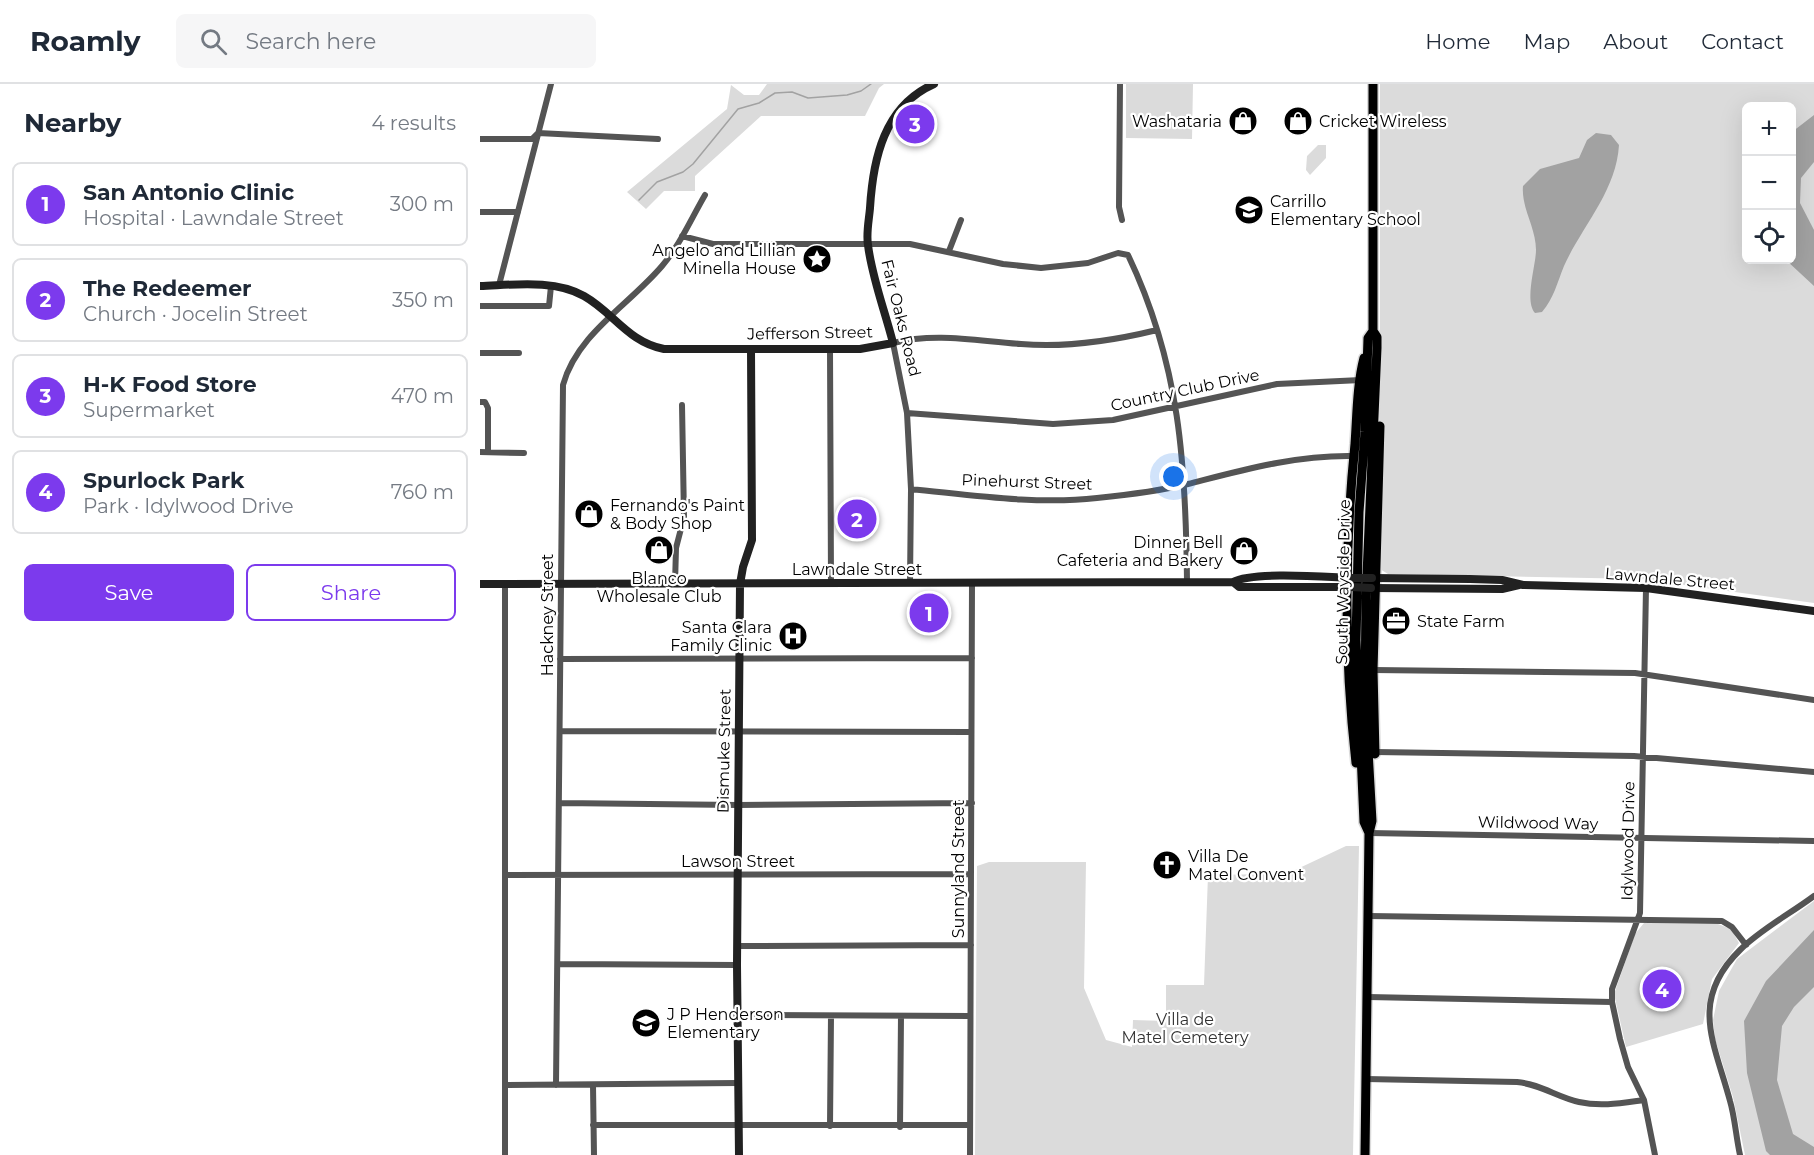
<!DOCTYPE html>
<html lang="en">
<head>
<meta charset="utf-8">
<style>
  :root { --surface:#fff; --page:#f6f6f7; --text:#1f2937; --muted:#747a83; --line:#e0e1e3; --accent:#7c3aed }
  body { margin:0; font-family:Montserrat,sans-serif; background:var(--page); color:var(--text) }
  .controls { position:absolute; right:18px; top:18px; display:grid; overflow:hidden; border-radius:9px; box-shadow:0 6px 24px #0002 }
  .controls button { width:54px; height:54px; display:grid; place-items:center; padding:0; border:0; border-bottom:2px solid var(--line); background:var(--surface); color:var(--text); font:30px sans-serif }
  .you { position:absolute; left:694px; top:393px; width:21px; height:21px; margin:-15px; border:4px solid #fff; border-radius:50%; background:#1a73e8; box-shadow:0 0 0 9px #1a73e833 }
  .badge { display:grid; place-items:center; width:39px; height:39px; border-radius:50%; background:var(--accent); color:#fff; font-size:20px; font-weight:700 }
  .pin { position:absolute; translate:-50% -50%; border:3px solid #fff; box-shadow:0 2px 6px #0006 }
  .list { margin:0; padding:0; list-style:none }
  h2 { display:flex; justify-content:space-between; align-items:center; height:78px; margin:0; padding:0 24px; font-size:26px }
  h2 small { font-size:20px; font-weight:400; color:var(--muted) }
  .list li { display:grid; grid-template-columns:39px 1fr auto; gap:18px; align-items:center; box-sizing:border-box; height:84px; margin:0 12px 12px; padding:0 12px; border:2px solid var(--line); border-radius:9px }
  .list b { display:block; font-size:22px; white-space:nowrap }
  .list p { margin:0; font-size:20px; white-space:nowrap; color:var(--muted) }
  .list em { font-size:20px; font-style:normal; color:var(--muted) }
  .actions { display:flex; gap:12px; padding:18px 24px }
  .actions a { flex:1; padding:14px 0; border:2px solid var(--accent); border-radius:9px; text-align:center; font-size:21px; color:var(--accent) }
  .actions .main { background:var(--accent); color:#fff }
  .icon { flex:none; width:33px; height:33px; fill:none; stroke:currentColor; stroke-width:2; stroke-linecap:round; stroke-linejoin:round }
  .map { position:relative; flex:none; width:1334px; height:1071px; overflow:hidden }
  header { display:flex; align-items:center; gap:36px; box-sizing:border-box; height:84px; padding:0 30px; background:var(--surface); border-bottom:2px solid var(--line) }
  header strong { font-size:28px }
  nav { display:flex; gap:33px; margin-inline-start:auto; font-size:21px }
  .search { width:420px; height:54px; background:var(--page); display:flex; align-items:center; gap:15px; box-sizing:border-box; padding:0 21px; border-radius:9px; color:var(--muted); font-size:22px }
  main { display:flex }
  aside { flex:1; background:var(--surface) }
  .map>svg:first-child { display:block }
  .green { fill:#dbdbdb; fill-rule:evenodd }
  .water { fill:#a2a2a2 }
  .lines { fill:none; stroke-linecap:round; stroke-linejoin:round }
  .stream { stroke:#a2a2a2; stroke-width:1.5 }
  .primary-casing { stroke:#dbdbdb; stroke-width:12 }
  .street { stroke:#545454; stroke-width:6 }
  .secondary { stroke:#212121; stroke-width:8 }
  .primary { stroke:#000; stroke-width:9 }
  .secondary-bridge { stroke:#212121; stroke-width:8 }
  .labels { text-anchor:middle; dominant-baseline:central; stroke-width:4.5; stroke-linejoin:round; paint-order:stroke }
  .poi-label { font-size:16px; fill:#000; stroke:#fff; text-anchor:start }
  .street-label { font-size:16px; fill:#000; stroke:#fff }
  .park-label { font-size:16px; fill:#323232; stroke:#fff }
</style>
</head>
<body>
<header>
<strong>Roamly</strong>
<div class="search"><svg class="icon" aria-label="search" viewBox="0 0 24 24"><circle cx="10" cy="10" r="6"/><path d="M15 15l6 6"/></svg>Search here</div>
<nav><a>Home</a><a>Map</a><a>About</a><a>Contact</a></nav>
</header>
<main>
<aside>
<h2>Nearby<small>4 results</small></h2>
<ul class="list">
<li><span class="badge">1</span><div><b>San Antonio Clinic</b><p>Hospital · Lawndale Street</p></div><em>300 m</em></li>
<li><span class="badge">2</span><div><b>The Redeemer</b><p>Church · Jocelin Street</p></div><em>350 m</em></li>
<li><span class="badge">3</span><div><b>H-K Food Store</b><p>Supermarket</p></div><em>470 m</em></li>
<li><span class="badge">4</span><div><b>Spurlock Park</b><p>Park · Idylwood Drive</p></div><em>760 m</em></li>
</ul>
<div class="actions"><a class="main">Save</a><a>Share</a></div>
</aside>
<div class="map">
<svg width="1334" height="1071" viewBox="0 0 1334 1071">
  <rect width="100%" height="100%" fill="#fff"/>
  <path class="green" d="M 287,0 L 404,0 L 399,4 L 385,32 L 281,32 L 215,92 L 215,107 L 184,107 L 166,125 L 147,108 L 247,25 L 251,1 L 264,11 L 279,11 Z
    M 646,0 L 713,0 L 712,55 L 646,54 Z
    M 900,0 L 1334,0 L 1334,519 L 1161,495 L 908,490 L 900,485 ZM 1266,22 L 1312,22 L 1312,176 L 1266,176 Z
    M 838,61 L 846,61 L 846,74 L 830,91 L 826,86 L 827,72 Z
    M 866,762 L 879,762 L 873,1071 L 495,1071 L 497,782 L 509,778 L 606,778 L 604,904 L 626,956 L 652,963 L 653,936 L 686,937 L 686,901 L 724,901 L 728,791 L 793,790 L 813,787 Z
    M 1334,817 L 1334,1071 L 1265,1071 L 1253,1013 L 1235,955 L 1233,936 L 1239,907 L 1257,875 Z
    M 1164,839 L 1238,840 L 1251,845 L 1259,859 L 1232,895 L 1223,940 L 1146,963 L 1134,910 L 1155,850 Z"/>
  <path class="water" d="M 1334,31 L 1334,78 L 1321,94 L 1320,119 L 1334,146 L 1334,202 L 1306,176 L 1312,176 L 1312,48 Z
    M 1116,49 L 1131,51 L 1139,61 C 1136,108 1102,142 1084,182 C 1077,199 1074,214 1062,228 L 1055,229 C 1044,217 1056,181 1056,166 C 1056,143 1041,124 1043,102 L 1060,85 L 1099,74 L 1107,56 Z
    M 1334,846 L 1334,903 L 1314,923 L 1302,942 L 1297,996 L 1313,1050 L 1334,1063 L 1334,1071 L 1290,1071 L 1286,1067 L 1267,989 L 1264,937 L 1286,897 Z"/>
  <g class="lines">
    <path class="stream" d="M 159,116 L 177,98 L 203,88 L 213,80 L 258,25 L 279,19 L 295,9 L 312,8 L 328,14 L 367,11 L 381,7 L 391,0"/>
    <g class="primary-casing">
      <path id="primary" d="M 895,670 L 893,586 L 900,342
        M 876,679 C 864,572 864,467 875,360 C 877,332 877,301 884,274
        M 889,749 L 884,738 L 876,556 L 879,428 L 885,348 L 888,254 L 893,247
        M 885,1071 L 889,749 L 892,737 L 885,613 L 886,513 L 897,264 L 897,253 L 893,247 L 893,0"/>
    </g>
    <path class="street" d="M 640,0 L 639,123 L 642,136
      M 0,55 L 52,55 L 58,49 L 178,55
      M 0,128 L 38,128
      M 202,152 L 233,160 L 430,160 L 523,180 L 561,184 L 608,179 L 638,169 L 648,171 C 700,280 706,381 707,498
      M 469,167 L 481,136
      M 19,201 L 71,0
      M 0,222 L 69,222 L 71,202
      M 350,265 L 351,499
      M 0,269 L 39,269
      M 0,318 L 5,318 L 8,324 L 8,368
      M 427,329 L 573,340 L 633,336 L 797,300 L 881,296
      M 0,368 L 44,369
      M 431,405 C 492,411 556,421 617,414 C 647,411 679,407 708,400 C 763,386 815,371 873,372
      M 430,499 L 431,405 L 427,329 L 413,259 C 456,248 497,257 541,260 C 587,264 632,257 677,246
      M 25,500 L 25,1071
      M 195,500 L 196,464 L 204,433 L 202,321
      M 1166,504 L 1160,829 L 1132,905 L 1132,918 L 1140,955 L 1148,983 L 1164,1016 L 1175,1071
      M 80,575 L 492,574
      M 893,586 L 1155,589 L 1334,616
      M 80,647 L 491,648
      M 895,668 L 1154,672 L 1334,688
      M 80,719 L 258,721 L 492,719
      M 889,749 L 1334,757
      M 25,791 L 490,790
      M 889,832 L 1242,837 L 1252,843 L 1266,861
      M 258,862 L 491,861
      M 78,880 L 257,881
      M 888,913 L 1132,918
      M 257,931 L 490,932
      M 886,995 L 1037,998 C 1060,1000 1077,1013 1099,1018 C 1121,1023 1142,1019 1164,1016
      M 25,1001 L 258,999
      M 76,1001 L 83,301 C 97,250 149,221 182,182 C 200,161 211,135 225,111
      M 113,1001 L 114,1071
      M 113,1041 L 490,1041
      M 350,1042 L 351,932
      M 420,1043 L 421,932
      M 490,1071 L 492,499
      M 1260,1071 C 1256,1053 1255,1034 1250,1017 C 1235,960 1208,917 1260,866 C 1281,845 1310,830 1334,812"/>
    <path class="secondary" d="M 0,202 C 32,201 75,195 104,212 C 134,229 148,258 184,265 L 380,265 L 413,259 C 405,227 392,194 388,161 C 386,149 389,136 390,124 C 393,75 404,22 454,0
      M 892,494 L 990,495 L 1022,496 L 1043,501 L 1166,504 L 1334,527
      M 753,498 L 759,503 L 871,503
      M 0,500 L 753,498 C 773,487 846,493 871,494
      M 891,504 L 1022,505 L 1039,501
      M 259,1071 L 257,881 L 260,500 L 263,483 L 272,456 L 271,265"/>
    <use href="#primary" class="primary"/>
    <path class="secondary-bridge" d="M 871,494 L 892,494
      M 871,503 L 891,504"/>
  </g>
  <defs>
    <g id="shop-disc" transform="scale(1.5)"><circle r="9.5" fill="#000" stroke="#fff"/><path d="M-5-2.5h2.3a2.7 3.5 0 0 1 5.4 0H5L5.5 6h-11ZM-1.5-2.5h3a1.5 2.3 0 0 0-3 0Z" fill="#fff"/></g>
    <g id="school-disc" transform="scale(1.5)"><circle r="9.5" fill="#000" stroke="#fff"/><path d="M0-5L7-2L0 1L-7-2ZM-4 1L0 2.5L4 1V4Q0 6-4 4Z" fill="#fff"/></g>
    <g id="sight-disc" transform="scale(1.5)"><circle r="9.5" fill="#000" stroke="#fff"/><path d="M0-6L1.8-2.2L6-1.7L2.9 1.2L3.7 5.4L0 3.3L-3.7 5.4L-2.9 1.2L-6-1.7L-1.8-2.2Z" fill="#fff"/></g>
    <g id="office-disc" transform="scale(1.5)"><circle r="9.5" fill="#000" stroke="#fff"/><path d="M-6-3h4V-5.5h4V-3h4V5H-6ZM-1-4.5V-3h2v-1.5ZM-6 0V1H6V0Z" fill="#fff"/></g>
    <g id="hospital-disc" transform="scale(1.5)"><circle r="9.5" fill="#000" stroke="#fff"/><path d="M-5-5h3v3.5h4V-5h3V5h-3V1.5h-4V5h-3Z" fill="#fff"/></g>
    <g id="church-disc" transform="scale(1.5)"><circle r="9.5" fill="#000" stroke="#fff"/><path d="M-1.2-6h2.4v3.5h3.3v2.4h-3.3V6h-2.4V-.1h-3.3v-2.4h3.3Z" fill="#fff"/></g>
  </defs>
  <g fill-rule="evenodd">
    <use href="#shop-disc" x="763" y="37"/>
    <use href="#shop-disc" x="818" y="37"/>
    <use href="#school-disc" x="769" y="126"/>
    <use href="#sight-disc" x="337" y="175"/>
    <use href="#shop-disc" x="109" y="430"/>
    <use href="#shop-disc" x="179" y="466"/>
    <use href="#shop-disc" x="764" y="467"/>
    <use href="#office-disc" x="916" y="537"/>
    <use href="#hospital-disc" x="313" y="552"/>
    <use href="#church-disc" x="687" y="781"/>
    <use href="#school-disc" x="166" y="939"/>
  </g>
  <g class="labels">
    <g class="poi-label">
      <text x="742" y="37" text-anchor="end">Washataria</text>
      <text x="839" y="37">Cricket Wireless</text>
      <text x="790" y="117">Carrillo<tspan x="790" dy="18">Elementary School</tspan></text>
      <text x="316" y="166" text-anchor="end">Angelo and Lillian<tspan x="316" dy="18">Minella House</tspan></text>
      <text x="130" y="421">Fernando's Paint<tspan x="130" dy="18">&amp; Body Shop</tspan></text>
      <text x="743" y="458" text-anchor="end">Dinner Bell<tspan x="743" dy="18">Cafeteria and Bakery</tspan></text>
      <text x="179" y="494" text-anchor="middle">Blanco<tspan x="179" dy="18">Wholesale Club</tspan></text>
      <text x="937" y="537">State Farm</text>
      <text x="292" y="543" text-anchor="end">Santa Clara<tspan x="292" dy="18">Family Clinic</tspan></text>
      <text x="708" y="772">Villa De<tspan x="708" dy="18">Matel Convent</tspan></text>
      <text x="187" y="930">J P Henderson<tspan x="187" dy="18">Elementary</tspan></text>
    </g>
    <g class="street-label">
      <text transform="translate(421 234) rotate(76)">Fair Oaks Road</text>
      <text transform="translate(330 249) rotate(-1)">Jefferson Street</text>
      <text transform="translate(705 306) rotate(-12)">Country Club Drive</text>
      <text transform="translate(547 398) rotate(2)">Pinehurst Street</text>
      <text x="377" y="485">Lawndale Street</text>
      <text transform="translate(1190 495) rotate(5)">Lawndale Street</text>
      <text transform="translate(863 498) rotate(-89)">South Wayside Drive</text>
      <text transform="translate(67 531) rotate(-90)">Hackney Street</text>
      <text transform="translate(244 667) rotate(-89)">Dismuke Street</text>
      <text transform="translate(1058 739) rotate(1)">Wildwood Way</text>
      <text transform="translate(1148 757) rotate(-89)">Idylwood Drive</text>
      <text x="258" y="777">Lawson Street</text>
      <text transform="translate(478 785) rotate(-90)">Sunnyland Street</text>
    </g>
    <g class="park-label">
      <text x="705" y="935">Villa de<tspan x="705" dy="18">Matel Cemetery</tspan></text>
    </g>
  </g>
</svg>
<div class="controls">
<button>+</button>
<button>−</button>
<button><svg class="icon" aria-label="locate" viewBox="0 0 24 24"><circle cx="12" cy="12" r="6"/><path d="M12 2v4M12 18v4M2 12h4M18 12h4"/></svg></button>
</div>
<div class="you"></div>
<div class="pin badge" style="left:449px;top:529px">1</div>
<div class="pin badge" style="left:377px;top:435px">2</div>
<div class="pin badge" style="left:435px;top:40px">3</div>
<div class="pin badge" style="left:1182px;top:905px">4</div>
</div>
</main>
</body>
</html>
